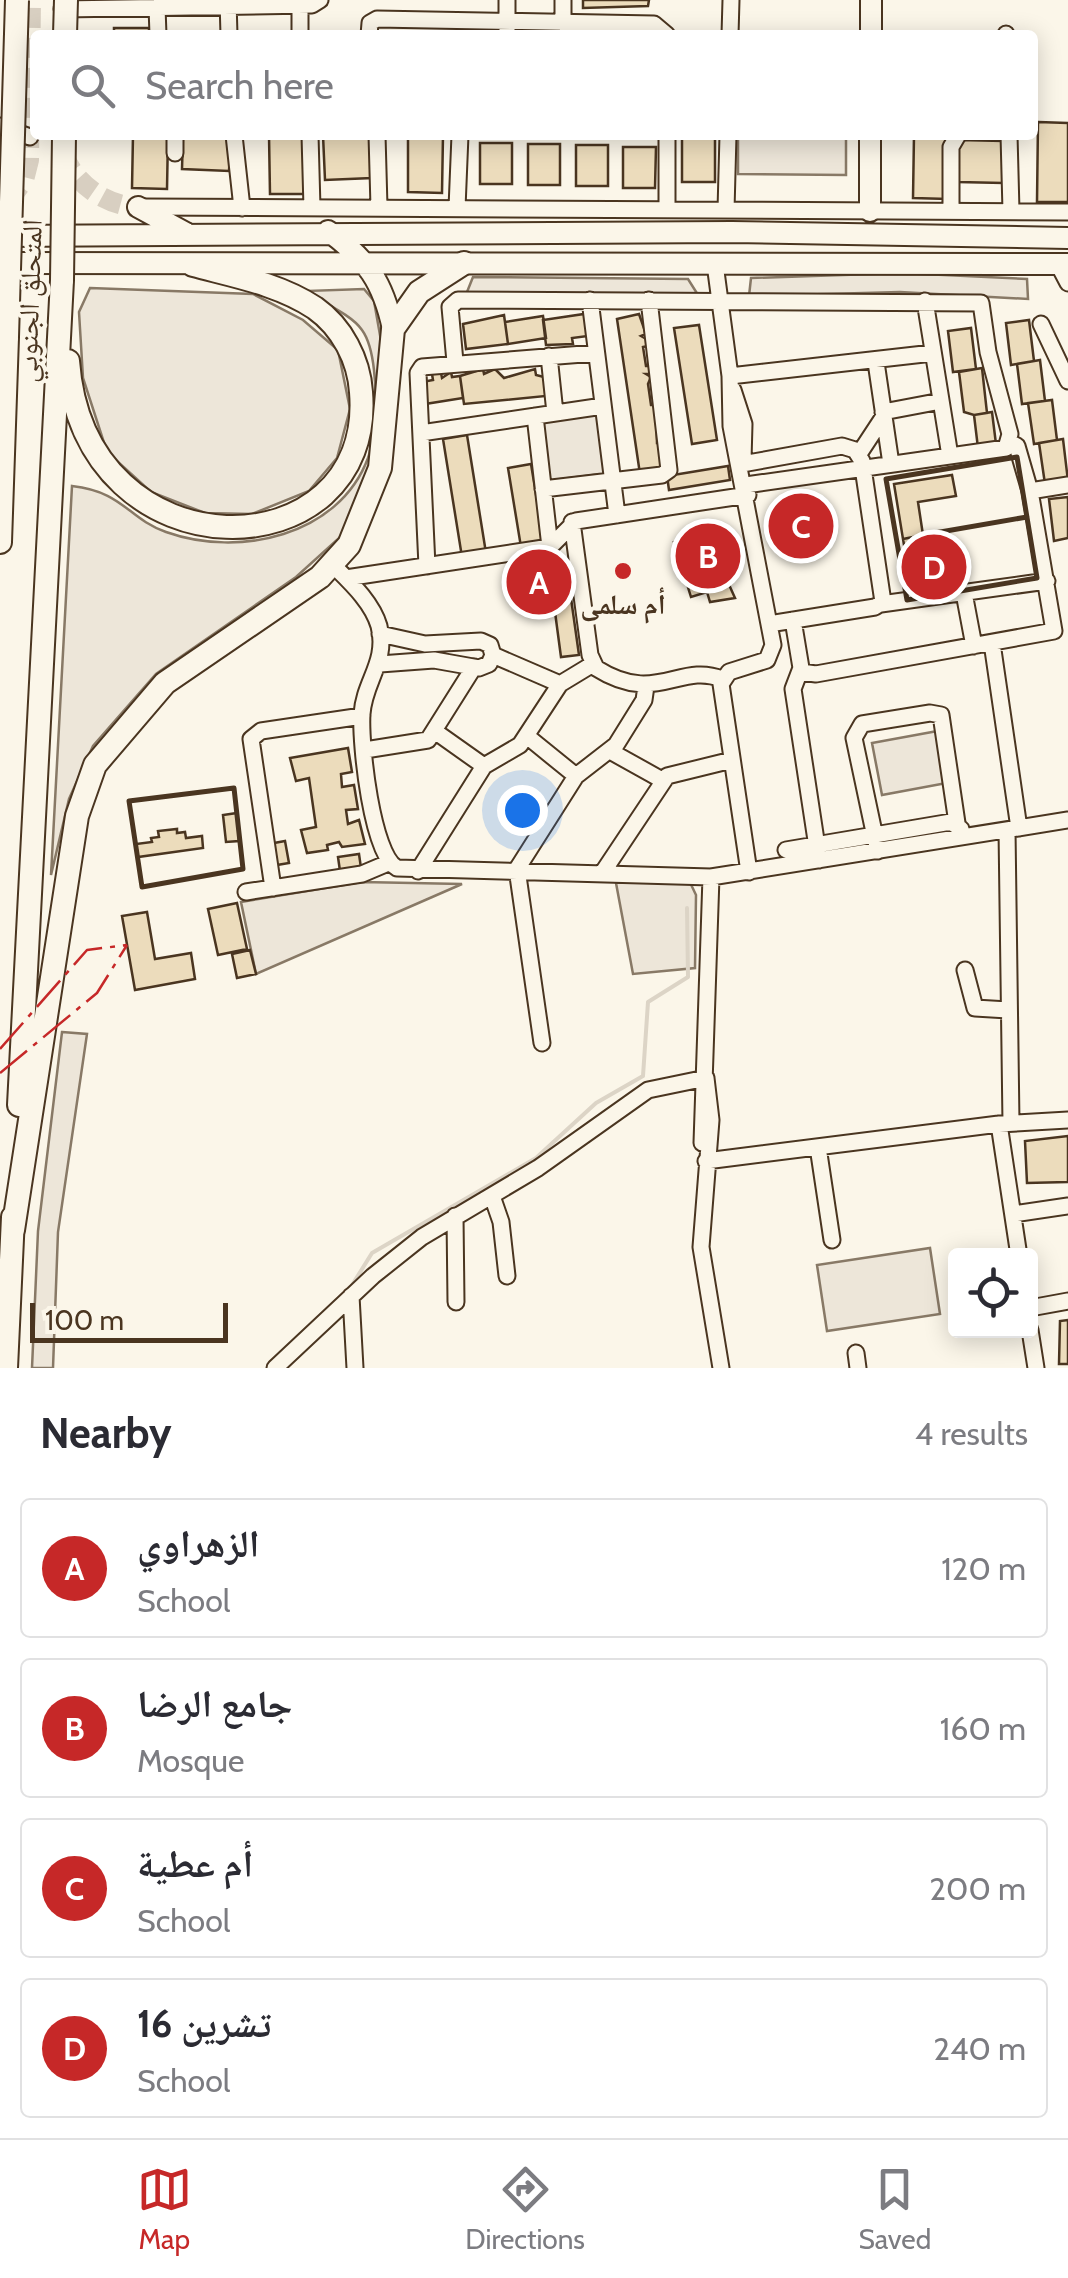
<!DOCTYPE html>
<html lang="en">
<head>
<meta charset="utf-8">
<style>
  :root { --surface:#fff; --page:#f2f2f3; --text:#2b2b33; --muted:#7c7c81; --line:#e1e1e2; --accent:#c62828 }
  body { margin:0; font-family:Cabin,"Noto Naskh Arabic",sans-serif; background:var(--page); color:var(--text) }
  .controls { position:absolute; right:30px; bottom:30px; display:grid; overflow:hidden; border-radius:10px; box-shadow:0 5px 25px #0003 }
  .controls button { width:90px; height:90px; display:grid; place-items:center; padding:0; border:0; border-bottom:2px solid var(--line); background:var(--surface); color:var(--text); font:50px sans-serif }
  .scale { position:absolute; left:30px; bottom:25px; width:198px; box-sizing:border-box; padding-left:10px; border:5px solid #4a3520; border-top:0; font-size:28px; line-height:35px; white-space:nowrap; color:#4a3520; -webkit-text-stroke:8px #fbf6e9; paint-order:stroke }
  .you { position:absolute; left:522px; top:810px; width:35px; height:35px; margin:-25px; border:8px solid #fff; border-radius:50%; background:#1a73e8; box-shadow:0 0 0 15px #1a73e833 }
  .badge { display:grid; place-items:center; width:65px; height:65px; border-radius:50%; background:var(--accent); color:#fff; font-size:32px; font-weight:700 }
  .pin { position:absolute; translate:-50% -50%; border:5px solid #fff; box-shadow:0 2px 10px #0006 }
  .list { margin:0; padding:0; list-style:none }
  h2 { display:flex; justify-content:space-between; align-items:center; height:130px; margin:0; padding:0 40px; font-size:42px }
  h2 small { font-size:32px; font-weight:400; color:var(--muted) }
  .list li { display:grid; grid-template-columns:65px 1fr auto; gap:30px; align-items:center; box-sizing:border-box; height:140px; margin:0 20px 20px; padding:0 20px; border:2px solid var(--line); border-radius:10px }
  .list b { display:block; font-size:38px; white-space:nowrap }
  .list p { margin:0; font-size:32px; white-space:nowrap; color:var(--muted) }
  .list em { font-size:32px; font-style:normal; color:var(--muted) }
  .icon { flex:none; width:55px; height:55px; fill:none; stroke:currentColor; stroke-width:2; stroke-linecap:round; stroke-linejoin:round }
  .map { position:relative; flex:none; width:1068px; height:1368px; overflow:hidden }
  .search { position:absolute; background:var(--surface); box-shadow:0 5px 25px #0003; left:30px; right:30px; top:30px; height:110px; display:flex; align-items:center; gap:25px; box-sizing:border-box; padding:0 35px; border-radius:10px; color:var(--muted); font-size:38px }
  .sheet { height:770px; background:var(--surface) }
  nav { display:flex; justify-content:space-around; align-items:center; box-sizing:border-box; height:140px; border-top:2px solid var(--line); background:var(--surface); font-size:28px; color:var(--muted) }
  nav a { display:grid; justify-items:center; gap:5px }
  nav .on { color:var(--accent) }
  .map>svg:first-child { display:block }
  .green { fill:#ede6d9; stroke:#887966; stroke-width:2.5 }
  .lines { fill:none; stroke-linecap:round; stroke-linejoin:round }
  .stream { stroke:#dcd4c6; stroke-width:4 }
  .building { fill:#ecdcbc; stroke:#4a3520; stroke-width:2.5 }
  .major-tunnel { stroke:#d8cfc1; stroke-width:20; stroke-dasharray:20 10; stroke-linecap:butt }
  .minor-casing { stroke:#4a3520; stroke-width:19 }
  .major-casing { stroke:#4a3520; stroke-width:24 }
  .highway-casing { stroke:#4a3520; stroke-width:26 }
  .minor { stroke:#fbf6e9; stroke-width:15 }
  .major { stroke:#fbf6e9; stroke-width:20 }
  .highway { stroke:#fbf6e9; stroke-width:22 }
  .highway-bridge-casing { stroke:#4a3520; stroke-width:26; stroke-linecap:butt }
  .highway-bridge { stroke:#fbf6e9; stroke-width:22 }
  .wall { stroke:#4a3520; stroke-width:5 }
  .power { stroke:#c62828; stroke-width:2.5; stroke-dasharray:35 8 5 8; stroke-linecap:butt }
  .poi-dot { fill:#c62828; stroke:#fbf6e9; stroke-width:4 }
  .labels { text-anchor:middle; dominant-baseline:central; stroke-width:8; stroke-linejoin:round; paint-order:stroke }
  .street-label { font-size:28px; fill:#4a3520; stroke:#fbf6e9 }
  .poi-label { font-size:28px; font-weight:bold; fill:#4a3520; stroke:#fbf6e9 }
</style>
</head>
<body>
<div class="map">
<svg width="1068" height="1368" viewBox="0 0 1068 1368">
  <rect width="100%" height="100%" fill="#fbf6e9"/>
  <path class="green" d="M 738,135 L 846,135 L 846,175 L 738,174 Z
    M 902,273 L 1027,279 L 1028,299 L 900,292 L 749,296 L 751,278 Z
    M 473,277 L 688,279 L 700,298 L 463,302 Z
    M 90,288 L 253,294 L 303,320 L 338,350 L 350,409 L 337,458 L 309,491 L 252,514 L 205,513 L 151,492 L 107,452 L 83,378 L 79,312 Z
    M 364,289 L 374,301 L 383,352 L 379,444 L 348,530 L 296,577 L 156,674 L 93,746 L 69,799 L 51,875 L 72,486 C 124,492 127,518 166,532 C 239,558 339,536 368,458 C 373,445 372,427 374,413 C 377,391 375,348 362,330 C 351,314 321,302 305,291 Z
    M 601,412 L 609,473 L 545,481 L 538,420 Z
    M 943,730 L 952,782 L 882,795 L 872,743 Z
    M 687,876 L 696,895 L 695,968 L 633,974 L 616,883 Z
    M 362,882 L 462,884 L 256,974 L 241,902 Z
    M 62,1032 L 87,1034 L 58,1232 L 53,1368 L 32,1368 L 38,1231 Z
    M 930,1248 L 940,1314 L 827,1331 L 817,1265 Z"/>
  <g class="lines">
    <path class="stream" d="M 349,1290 L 372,1253 L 536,1158 L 596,1103 L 643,1076 L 648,1002 L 688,977 L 687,908"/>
  </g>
  <path class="building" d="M 583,0 L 649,0 L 648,6 L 583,8 Z
    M 114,28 L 149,28 L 149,35 L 114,35 Z
    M 525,32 L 639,32 L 639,35 L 525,35 Z
    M 1038,122 L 1068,123 L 1068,202 L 1037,202 Z
    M 133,135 L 168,135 L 167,189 L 132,188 Z
    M 183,135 L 231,135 L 229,171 L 182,169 Z
    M 269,135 L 304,135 L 304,194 L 270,194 Z
    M 323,135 L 371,135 L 372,178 L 325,180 Z
    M 408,135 L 443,135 L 442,193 L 408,192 Z
    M 682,135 L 715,135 L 715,182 L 682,182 Z
    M 914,135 L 949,135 L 948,199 L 913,198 Z
    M 959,140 L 1004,141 L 1003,183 L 958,182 Z
    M 480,143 L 512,143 L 512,184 L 480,184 Z
    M 528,144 L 560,144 L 560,185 L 528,185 Z
    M 576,145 L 608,145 L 608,186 L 576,186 Z
    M 623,147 L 656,147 L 655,188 L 623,188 Z
    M 584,314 L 588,336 L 572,338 L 573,344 L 546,345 L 543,320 Z
    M 639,314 L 646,334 L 641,336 L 648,340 L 648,346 L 643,347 L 646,366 L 650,366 L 651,374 L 646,374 L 651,377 L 648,384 L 651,405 L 656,405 L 657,443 L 662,443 L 663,456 L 662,470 L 640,474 L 617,319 Z
    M 504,315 L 508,344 L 466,349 L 463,324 Z
    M 543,316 L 546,338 L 508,344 L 505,322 Z
    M 1029,320 L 1034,361 L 1011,365 L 1006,323 Z
    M 699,325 L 717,440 L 692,444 L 674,328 Z
    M 971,328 L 976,369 L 953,372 L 948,331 Z
    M 1040,360 L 1045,401 L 1022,404 L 1017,364 Z
    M 982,368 L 987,413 L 974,415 L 964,412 L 959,372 Z
    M 483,369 L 484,374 L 495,369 L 504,378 L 535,369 L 536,375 L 544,377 L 546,396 L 464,404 L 460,376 Z
    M 451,372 L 452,377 L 460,376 L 463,398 L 425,404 L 422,382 L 433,380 L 432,374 L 441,373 L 442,378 Z
    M 1052,400 L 1057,440 L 1034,444 L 1028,403 Z
    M 992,412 L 996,444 L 978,448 L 974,415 Z
    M 467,435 L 486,553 L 462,557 L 443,439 Z
    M 1063,439 L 1068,481 L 1045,484 L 1039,443 Z
    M 531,464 L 544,543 L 521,547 L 508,468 Z
    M 728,466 L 730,480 L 669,490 L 667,476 Z
    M 952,475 L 956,496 L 918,502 L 923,535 L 903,539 L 894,484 Z
    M 1068,497 L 1068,538 L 1054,541 L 1049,499 Z
    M 709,531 L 717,555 L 736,552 L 738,564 L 722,569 L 735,598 L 710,602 L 707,592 L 691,597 L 674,542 Z
    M 923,535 L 927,559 L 963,553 L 967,576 L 911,586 L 903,539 Z
    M 566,563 L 579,655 L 561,657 L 553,597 L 512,603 L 508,571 Z
    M 348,748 L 352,772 L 341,774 L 342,787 L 354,785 L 358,809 L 346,810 L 348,824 L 359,820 L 365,844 L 342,847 L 339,842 L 327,845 L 328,850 L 307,853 L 301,830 L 316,827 L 309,778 L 296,781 L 290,758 Z
    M 237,813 L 239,841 L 226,842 L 223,815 Z
    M 177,829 L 177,833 L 185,832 L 186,838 L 202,836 L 203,848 L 138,857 L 136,844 L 152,842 L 151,838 L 159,837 L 158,831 Z
    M 285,841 L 289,863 L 277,865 L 274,843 Z
    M 359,854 L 361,868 L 340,871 L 338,857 Z
    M 237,903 L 247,949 L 218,955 L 208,909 Z
    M 147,912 L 155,959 L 191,953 L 195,979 L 135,990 L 122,916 Z
    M 250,950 L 256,974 L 237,978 L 232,954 Z
    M 1068,1136 L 1068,1182 L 1027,1183 L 1025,1141 Z
    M 1068,1320 L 1068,1364 L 1059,1364 L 1060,1321 Z"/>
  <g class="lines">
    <path class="major-tunnel" d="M 63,153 C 74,183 105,206 138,207
      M 8,202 L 24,180 L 29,160 L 31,0"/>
    <g class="minor-casing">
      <path id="minor" d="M 228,0 L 229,35
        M 300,5 L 300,35
        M 157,7 L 158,35
        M 62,9 L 312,5 L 320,0
        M 563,23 L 563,0
        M 1006,34 L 1006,35
        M 369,35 L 370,23 L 377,19 L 654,24 L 667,35
        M 507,35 L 507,0
        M 730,35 L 731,0
        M 0,126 L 30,137
        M 175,135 L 175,153
        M 234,135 L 242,208
        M 310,135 L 312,208
        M 377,135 L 379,207
        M 1009,135 L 1011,211
        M 142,207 L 1068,212
        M 457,208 L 460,135
        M 667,210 L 667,135
        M 726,210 L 728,135
        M 951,211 L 951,147 L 958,135
        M 715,264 L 730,376 L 731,426 L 773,645 L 767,660 L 729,672 L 721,684 L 749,872
        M 1058,264 L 1068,283
        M 590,300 L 617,515
        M 925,301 L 950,456
        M 1041,324 L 1068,381
        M 549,356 L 555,413
        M 455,362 L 450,307 L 458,300 L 981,303 L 988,352 L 1010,434 L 1006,448 L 746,485
        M 876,362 L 891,464
        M 730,376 L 933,353
        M 733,390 L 744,424 L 743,460
        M 883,412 L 941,401
        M 535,416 L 550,547
        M 421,433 L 603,406
        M 1009,442 L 1017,446 L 1030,491
        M 859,454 L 884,416
        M 742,464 L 842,446 L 855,450 L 862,461 L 883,602 L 875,607 L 769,624
        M 543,489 L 662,475 L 669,470 L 649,300
        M 572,522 L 590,655 L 596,668 C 656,706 679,662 722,679
        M 333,565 C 350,582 372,602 379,626 C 388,662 364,681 362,714 C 360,744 372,855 397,868 L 711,877 L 1068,820
        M 427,566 L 418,373 L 422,367 L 596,353
        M 346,578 L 550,547 L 576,521 L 748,495
        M 964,593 L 974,646
        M 881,604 L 1047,581
        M 793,620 L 801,668 L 793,689 L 819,860
        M 380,634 L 425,644 L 481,641 L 490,645 L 493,655 L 489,664 L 479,668 L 434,660 L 380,664
        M 992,643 L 1019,828
        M 493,655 L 560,684
        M 801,672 L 816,674 L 1054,631 L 1030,491 L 1068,485
        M 436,732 L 484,766
        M 528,737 L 576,776
        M 365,750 L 428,740 L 474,667
        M 610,751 L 662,780
        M 1007,830 L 1011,1123
        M 786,850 L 951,822 L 961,829
        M 878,851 L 854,738 L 862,724 L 930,713 L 941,715 L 957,823
        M 418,871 L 484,766 L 520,745 L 560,684 L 593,664
        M 603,872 L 667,776 L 732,760
        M 273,888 L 251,739 L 261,731 L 362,716
        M 246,892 L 362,874 L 388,863
        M 965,970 L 975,1008 L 1008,1010
        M 542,1043 L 517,869 L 576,776 L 616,745 L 644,700 L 646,686
        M 706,1078 L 711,1120 L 701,1247 L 721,1368
        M 999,1124 L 1019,1256
        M 702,1143 L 711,877
        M 818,1147 L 832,1240
        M 706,1161 L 999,1124 L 1068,1120
        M 492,1196 L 501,1222 L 507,1276
        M 1013,1214 L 1068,1206
        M 455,1216 L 456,1302
        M 351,1296 L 355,1368
        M 1030,1308 L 1068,1301
        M 1030,1330 L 1036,1368
        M 856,1353 L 858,1368
        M 275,1368 L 373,1276 L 422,1237 L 538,1168 L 648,1090 L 706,1078"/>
    </g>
    <g class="major-casing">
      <path id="major" d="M 871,35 L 871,0
        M 138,207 L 186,233
        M 870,211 L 870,135
        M 328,231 C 367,259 383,282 393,329
        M 0,236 L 732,232 L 1068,238
        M 0,263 L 1068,264"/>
    </g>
    <g class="highway-casing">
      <path id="highway" d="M 68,361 C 84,581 376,573 361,392 C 359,360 342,327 315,308 C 279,284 234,276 193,265
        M 0,542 L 7,337
        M 19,1105 L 62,280
        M 13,1230 L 77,816 L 95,765 L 165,683 L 320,577 L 349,545 L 380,468 L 393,329 L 419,292 L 464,263
        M 6,1368 L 13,1217"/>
    </g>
    <use href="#minor" class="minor"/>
    <use href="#major" class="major"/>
    <use href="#highway" class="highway"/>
    <g class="highway-bridge-casing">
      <path id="highway-bridge" d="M 65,35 L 66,0
        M 62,280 L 64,135
        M 7,337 L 17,0"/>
    </g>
    <use href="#highway-bridge" class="highway-bridge"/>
    <path class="wall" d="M 1017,457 L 1037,578 L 907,600 L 886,479 Z
      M 923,535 L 1027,517
      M 234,788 L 243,869 L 142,887 L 129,801 Z"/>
    <path class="power" d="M 0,1049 L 87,950 L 127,945
      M 0,1073 L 97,993 L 127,945"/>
  </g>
  <circle class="poi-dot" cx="623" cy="571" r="10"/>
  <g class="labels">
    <g class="street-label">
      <text transform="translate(29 301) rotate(-88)">المتحلق الجنوبي</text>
    </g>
    <g class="poi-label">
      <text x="623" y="604">أم سلمى</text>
    </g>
  </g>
</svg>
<div class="controls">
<button><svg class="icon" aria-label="locate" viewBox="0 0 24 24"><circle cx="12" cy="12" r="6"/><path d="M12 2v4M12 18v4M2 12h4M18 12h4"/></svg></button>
</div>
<div class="scale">100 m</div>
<div class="you"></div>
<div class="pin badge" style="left:539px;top:582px">A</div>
<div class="pin badge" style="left:708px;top:556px">B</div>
<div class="pin badge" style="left:801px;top:526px">C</div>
<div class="pin badge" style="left:934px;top:567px">D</div>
<div class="search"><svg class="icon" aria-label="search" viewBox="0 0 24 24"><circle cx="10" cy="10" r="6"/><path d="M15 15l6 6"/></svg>Search here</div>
</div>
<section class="sheet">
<h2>Nearby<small>4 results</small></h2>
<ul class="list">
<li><span class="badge">A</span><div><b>الزهراوي</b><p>School</p></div><em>120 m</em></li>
<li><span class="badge">B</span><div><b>جامع الرضا</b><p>Mosque</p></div><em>160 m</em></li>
<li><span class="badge">C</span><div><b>أم عطية</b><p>School</p></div><em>200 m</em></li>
<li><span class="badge">D</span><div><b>16 تشرين</b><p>School</p></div><em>240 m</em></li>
</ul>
</section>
<nav>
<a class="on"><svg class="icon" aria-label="map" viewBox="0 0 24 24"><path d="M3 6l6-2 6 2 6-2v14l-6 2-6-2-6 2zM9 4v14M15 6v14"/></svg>Map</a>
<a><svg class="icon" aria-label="directions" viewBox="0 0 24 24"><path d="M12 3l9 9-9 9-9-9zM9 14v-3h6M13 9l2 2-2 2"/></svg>Directions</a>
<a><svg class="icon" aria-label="saved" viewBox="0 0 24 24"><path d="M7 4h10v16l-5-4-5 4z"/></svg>Saved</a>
</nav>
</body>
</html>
